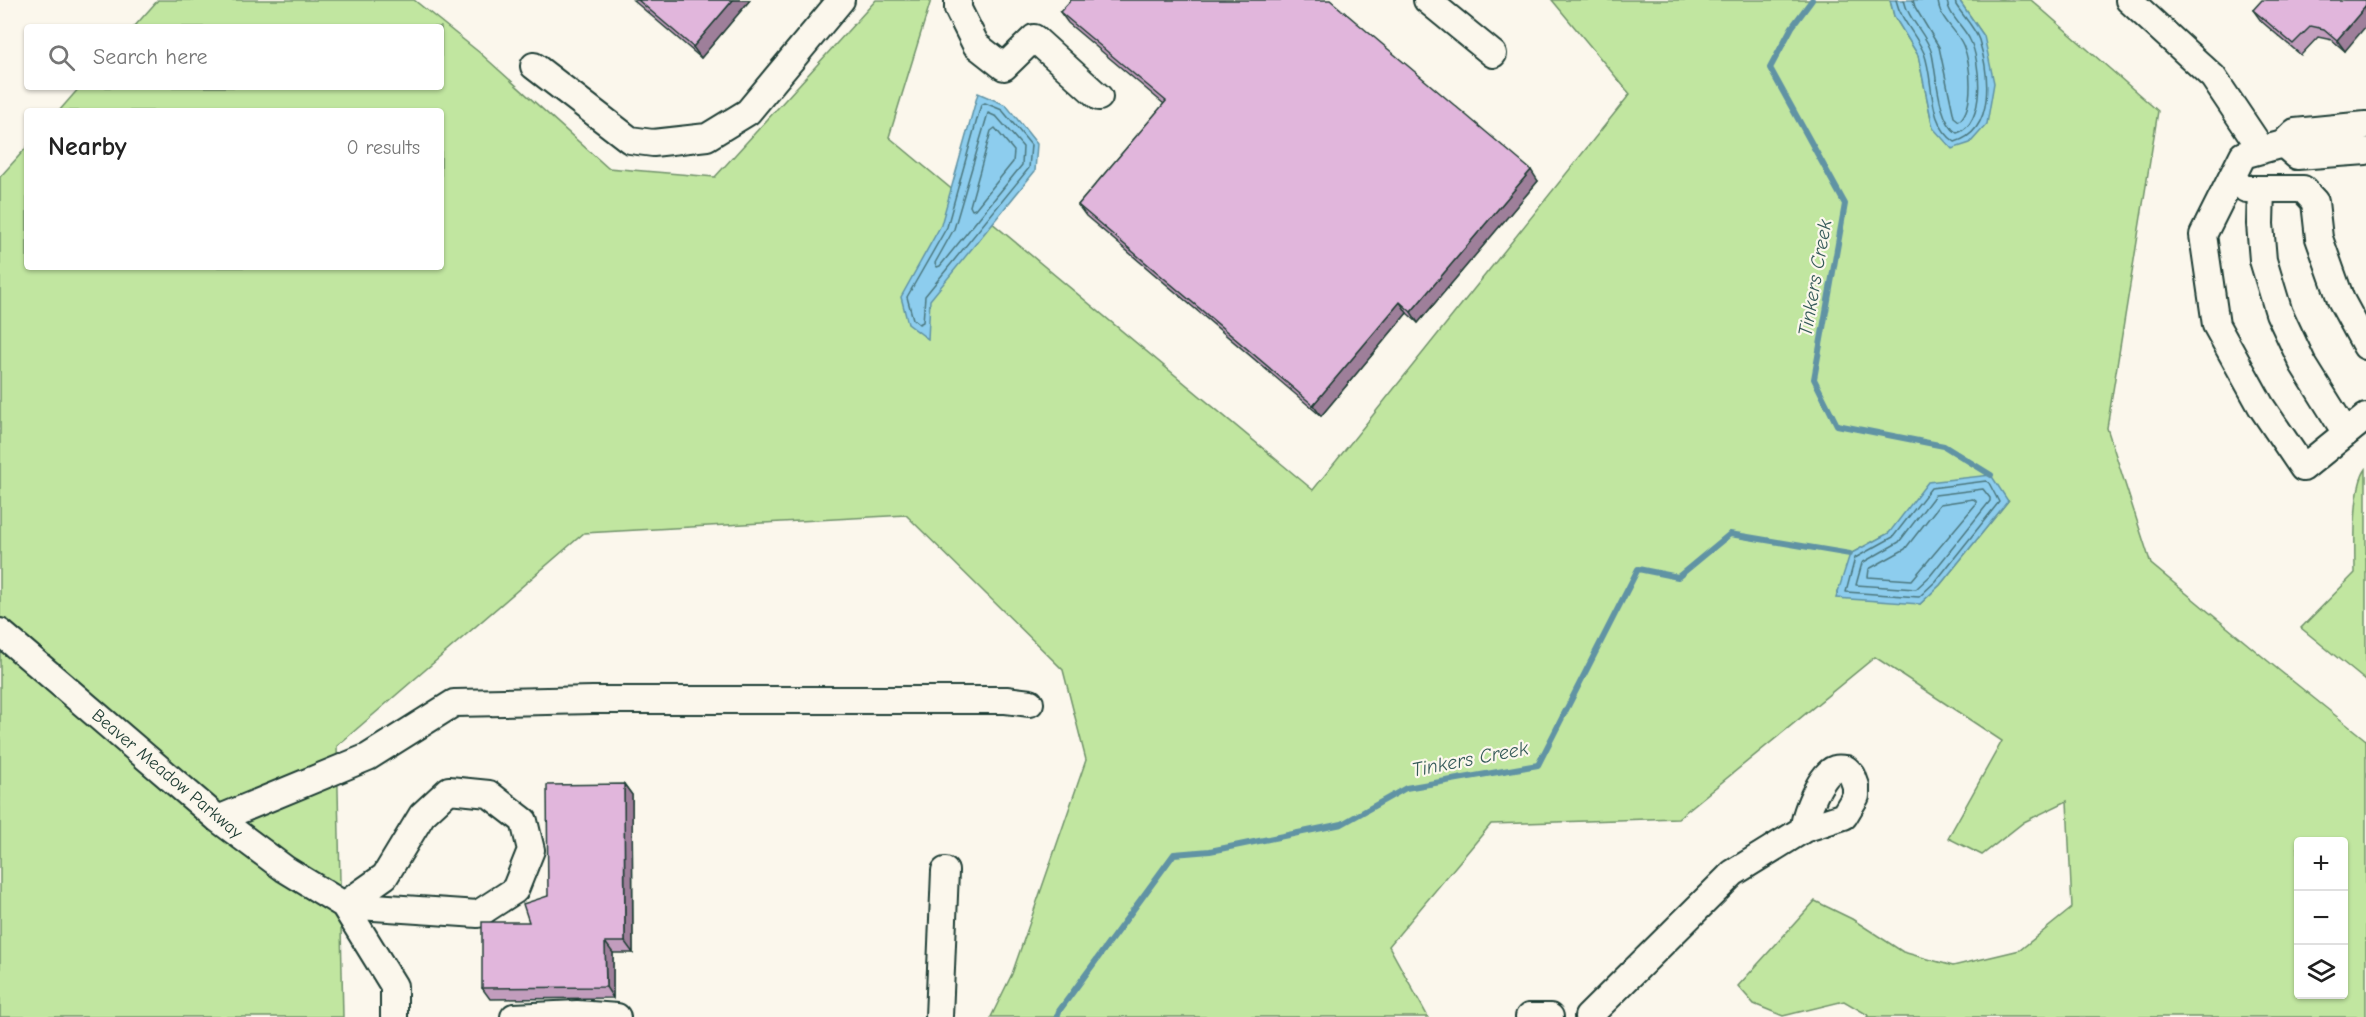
<!DOCTYPE html>
<html lang="en">
<head>
<meta charset="utf-8">
<style>
  :root { --surface:#fff; --page:#f6f6f6; --text:#222; --muted:#767676; --line:#e0e0e0 }
  body { margin:0; font-family:"Comic Neue",sans-serif; background:var(--page); color:var(--text) }
  .controls { position:absolute; right:18px; bottom:18px; display:grid; overflow:hidden; border-radius:6px; box-shadow:0 2px 4px #0004 }
  .controls button { width:54px; height:54px; display:grid; place-items:center; padding:0; border:0; border-bottom:2px solid var(--line); background:var(--surface); color:var(--text); font:30px sans-serif }
  .list { margin:0; padding:0; list-style:none }
  h2 { display:flex; justify-content:space-between; align-items:center; height:78px; margin:0; padding:0 24px; font-size:26px }
  h2 small { font-size:20px; font-weight:400; color:var(--muted) }
  .icon { flex:none; width:33px; height:33px; fill:none; stroke:currentColor; stroke-width:2; stroke-linecap:round; stroke-linejoin:round }
  .map { position:relative; flex:none; width:2366px; height:1017px; overflow:hidden }
  .search { position:absolute; background:var(--surface); box-shadow:0 2px 4px #0004; left:24px; top:24px; width:420px; height:66px; display:flex; align-items:center; gap:15px; box-sizing:border-box; padding:0 21px; border-radius:6px; color:var(--muted); font-size:22px }
  .panel { position:absolute; background:var(--surface); box-shadow:0 2px 4px #0004; left:24px; top:108px; width:420px; height:162px; border-radius:6px }
  .map>svg:first-child { display:block }
  .green { fill:#c1e6a0; stroke:#70926a; stroke-width:1.5; fill-rule:evenodd }
  .water { fill:#8dcdee; stroke:#6193a4; stroke-width:1.5 }
  .lines { fill:none; stroke-linecap:round; stroke-linejoin:round }
  .shore { stroke:#4b777e; stroke-width:1.5 }
  .stream { stroke:#6193a4; stroke-width:6 }
  .minor-casing { stroke:#1f3d34; stroke-width:30 }
  .minor { stroke:#fbf7ec; stroke-width:26 }
  .wall { fill:#c29dbd; stroke:#1f3d34; stroke-width:1.5 }
  .shaded-wall { fill:#9e7f9a; stroke:#1f3d34; stroke-width:1.5 }
  .building { fill:#e1b6dc; stroke:#1f3d34; stroke-width:1.5 }
  .labels { text-anchor:middle; dominant-baseline:central; stroke-width:4.5; stroke-linejoin:round; paint-order:stroke }
  .street-label { font-size:18px; fill:#1f3d34; stroke:#fbf7ec }
  .water-label { font-size:20px; font-style:italic; fill:#355a59; stroke:#fbf7ec }
</style>
</head>
<body>
<div class="map">
<svg width="2366" height="1017" viewBox="0 0 2366 1017">
  <rect width="100%" height="100%" fill="#fbf7ec"/>
  <filter id="ink" filterUnits="userSpaceOnUse"><feTurbulence type="fractalNoise" baseFrequency=".0167" numOctaves="2"/><feDisplacementMap in="SourceGraphic" scale="12" xChannelSelector="R" yChannelSelector="G"/><feConvolveMatrix kernelMatrix="1 2 1 2 8 2 1 2 1" color-interpolation-filters="sRGB"/></filter>
  <g filter="url(#ink)">
    <path class="green" d="M 158,0 L 414,0 L 480,53 L 608,168 L 715,177 L 876,0 L 931,0 L 889,137 L 1313,490 L 1630,94 L 1552,0 L 1890,0 L 1894,16 L 1918,55 L 1933,128 L 1984,36 L 1959,0 L 2031,0 L 2158,111 L 2107,428 L 2151,564 L 2280,671 L 2366,740 L 2366,1017 L 1867,1017 L 1868,1015 L 1844,1001 L 1783,1016 L 1754,1004 L 1738,986 L 1815,901 L 1852,919 L 1903,952 L 1953,966 L 2020,950 L 2072,908 L 2067,801 L 2024,822 L 1982,855 L 1948,838 L 2002,741 L 1875,657 L 1678,818 L 1491,824 L 1389,946 L 1428,1017 L 991,1017 L 1012,974 L 1086,760 L 1063,670 L 906,515 L 584,533 L 337,746 L 343,1017 L 0,1017 L 0,177 L 27,147 L 27,267 L 441,267 L 441,111 L 59,111 L 80,87 L 441,87 L 441,27 L 134,27 ZM 2008,501 L 1940,585 L 1920,604 L 1850,554 L 1889,533 ZM 2298,842 L 2344,842 L 2344,994 L 2298,994 Z
      M 2366,469 L 2366,681 L 2301,628 L 2355,573 C 2355,548 2352,488 2366,469 Z"/>
    <path class="water" d="M 1890,0 L 1959,0 L 1984,36 L 1994,83 L 1987,124 L 1970,143 L 1952,149 L 1933,128 L 1918,55 L 1894,16 Z
      M 978,93 L 1006,105 L 1037,144 L 1035,171 L 930,300 L 928,339 L 908,324 L 901,297 L 941,225 Z
      M 1991,475 L 2008,501 L 1940,585 L 1920,604 L 1836,598 L 1850,554 L 1889,533 L 1928,482 Z"/>
    <g class="lines">
      <path class="shore" d="M 1896,0 C 1901,21 1916,34 1924,53 C 1935,82 1926,122 1955,142 C 1996,130 1989,73 1979,40 C 1975,28 1963,16 1956,5 L 1955,0
        M 1904,0 C 1908,20 1927,34 1932,54 C 1937,77 1938,121 1957,133 C 1986,125 1981,61 1970,40 C 1964,27 1948,15 1947,0
        M 1913,0 L 1915,7 L 1939,47 L 1954,117 L 1959,121 C 1975,108 1971,63 1963,45 C 1956,29 1939,19 1938,0
        M 985,103 L 1002,110 L 1031,145 L 1029,168 L 925,296 L 923,322 L 919,324 L 913,319 L 907,297 L 947,227 L 981,105 Z
        M 988,113 L 997,117 L 1023,147 L 1022,165 L 940,266 L 937,267 L 935,263 L 954,229 Z
        M 995,128 L 1014,151 L 1013,162 L 975,209 L 972,210 L 970,206 L 991,131 Z
        M 1986,481 L 1989,483 L 1999,502 L 1936,581 L 1919,597 L 1846,592 L 1855,558 L 1893,537 L 1931,488 Z
        M 1983,489 L 1990,498 L 1990,501 L 1930,576 L 1916,589 L 1856,585 L 1862,563 L 1899,542 L 1935,495 Z
        M 1973,499 L 1976,501 L 1976,504 L 1912,580 L 1868,577 L 1869,569 L 1905,549 L 1940,504 Z"/>
      <path class="stream" d="M 1812,0 L 1792,27 L 1770,68 L 1845,204 L 1814,379 L 1837,425 L 1944,446 L 1991,475
        M 1057,1017 L 1059,1011 L 1174,854 L 1210,851 L 1342,824 L 1406,788 L 1538,765 L 1638,569 L 1678,577 L 1730,534 L 1850,554"/>
      <g class="minor-casing">
        <path id="minor" d="M 958,0 L 958,9 L 976,45 L 1004,67 L 1034,38 L 1099,97
          M 1427,0 L 1493,54
          M 2129,0 L 2213,77 L 2262,150
          M 534,66 L 630,140 L 653,143 L 707,137 L 748,112 L 841,0
          M 2366,125 L 2295,132 L 2283,144 L 2297,156 L 2366,151
          M 2283,144 L 2243,155 L 2203,235 L 2216,325 L 2261,406 L 2303,468 L 2366,417
          M 2246,189 L 2303,189 L 2315,202 L 2319,238 L 2341,300 L 2366,346
          M 2261,189 L 2260,224 L 2263,260 L 2279,313 L 2303,364 L 2346,433
          M 0,632 L 218,819 L 285,869 L 344,905 L 478,914 L 515,890 L 531,850 L 524,821 L 489,794 L 449,790 L 422,815 L 385,876 L 344,905
          M 218,819 L 368,757 L 454,703 L 593,700 L 1006,700 L 1030,703
          M 344,905 L 394,986 L 394,1017
          M 514,1017 L 577,1014 L 617,1017
          M 939,1017 L 945,871
          M 1529,1017 L 1550,1017
          M 1588,1017 L 1733,873 L 1804,829 L 1844,816 L 1856,796 L 1856,786 L 1852,775 L 1846,769 C 1842,769 1839,768 1835,769 C 1821,773 1804,815 1804,829"/>
      </g>
      <use href="#minor" class="minor"/>
    </g>
    <path class="wall" d="M 633,0 L 750,0 L 701,58 Z
      M 2366,0 L 2345,51 L 2332,40 L 2318,37 L 2301,55 L 2261,21 L 2253,10 Z
      M 1060,12 L 1538,181 L 1418,323 L 1407,313 L 1321,416 L 1086,216 L 1078,205 L 1164,104 L 1068,23 Z
      M 624,784 L 632,795 L 633,953 L 613,953 L 613,998 L 490,999 L 482,988 L 548,896 Z"/>
    <path class="shaded-wall" d="M 733,0 L 750,0 L 701,58 L 693,47 Z
      M 2366,6 L 2366,26 L 2345,51 L 2337,40 Z
      M 1531,170 L 1538,181 L 1418,323 L 1411,312 Z
      M 1400,302 L 1407,313 L 1321,416 L 1313,405 Z
      M 624,784 L 632,795 L 633,953 L 625,942 Z
      M 605,942 L 613,953 L 613,998 L 606,987 Z"/>
    <path class="building" d="M 638,0 L 733,0 L 693,47 Z
      M 1071,0 L 1330,0 L 1531,170 L 1411,312 L 1400,302 L 1313,405 L 1078,205 L 1166,101 L 1060,12 Z
      M 2262,0 L 2366,0 L 2366,6 L 2337,40 L 2324,29 L 2311,26 L 2293,44 L 2253,10 Z
      M 624,784 L 625,942 L 605,942 L 606,987 L 482,988 L 482,922 L 529,922 L 523,904 L 548,896 L 547,785 Z"/>
  </g>
  <g class="labels">
    <g class="street-label">
      <text transform="translate(167 774) rotate(40)">Beaver Meadow Parkway</text>
    </g>
    <g class="water-label">
      <text transform="translate(1815 278) rotate(-80)">Tinkers Creek</text>
      <text transform="translate(1470 759) rotate(-11)">Tinkers Creek</text>
    </g>
  </g>
</svg>
<div class="controls">
<button>+</button>
<button>−</button>
<button><svg class="icon" aria-label="layers" viewBox="0 0 24 24"><path d="M12 4l9 5-9 5-9-5zM3 14l9 5 9-5"/></svg></button>
</div>
<div class="search"><svg class="icon" aria-label="search" viewBox="0 0 24 24"><circle cx="10" cy="10" r="6"/><path d="M15 15l6 6"/></svg>Search here</div>
<section class="panel">
<h2>Nearby<small>0 results</small></h2>
<ul class="list">
</ul>
</section>
</div>
</body>
</html>
